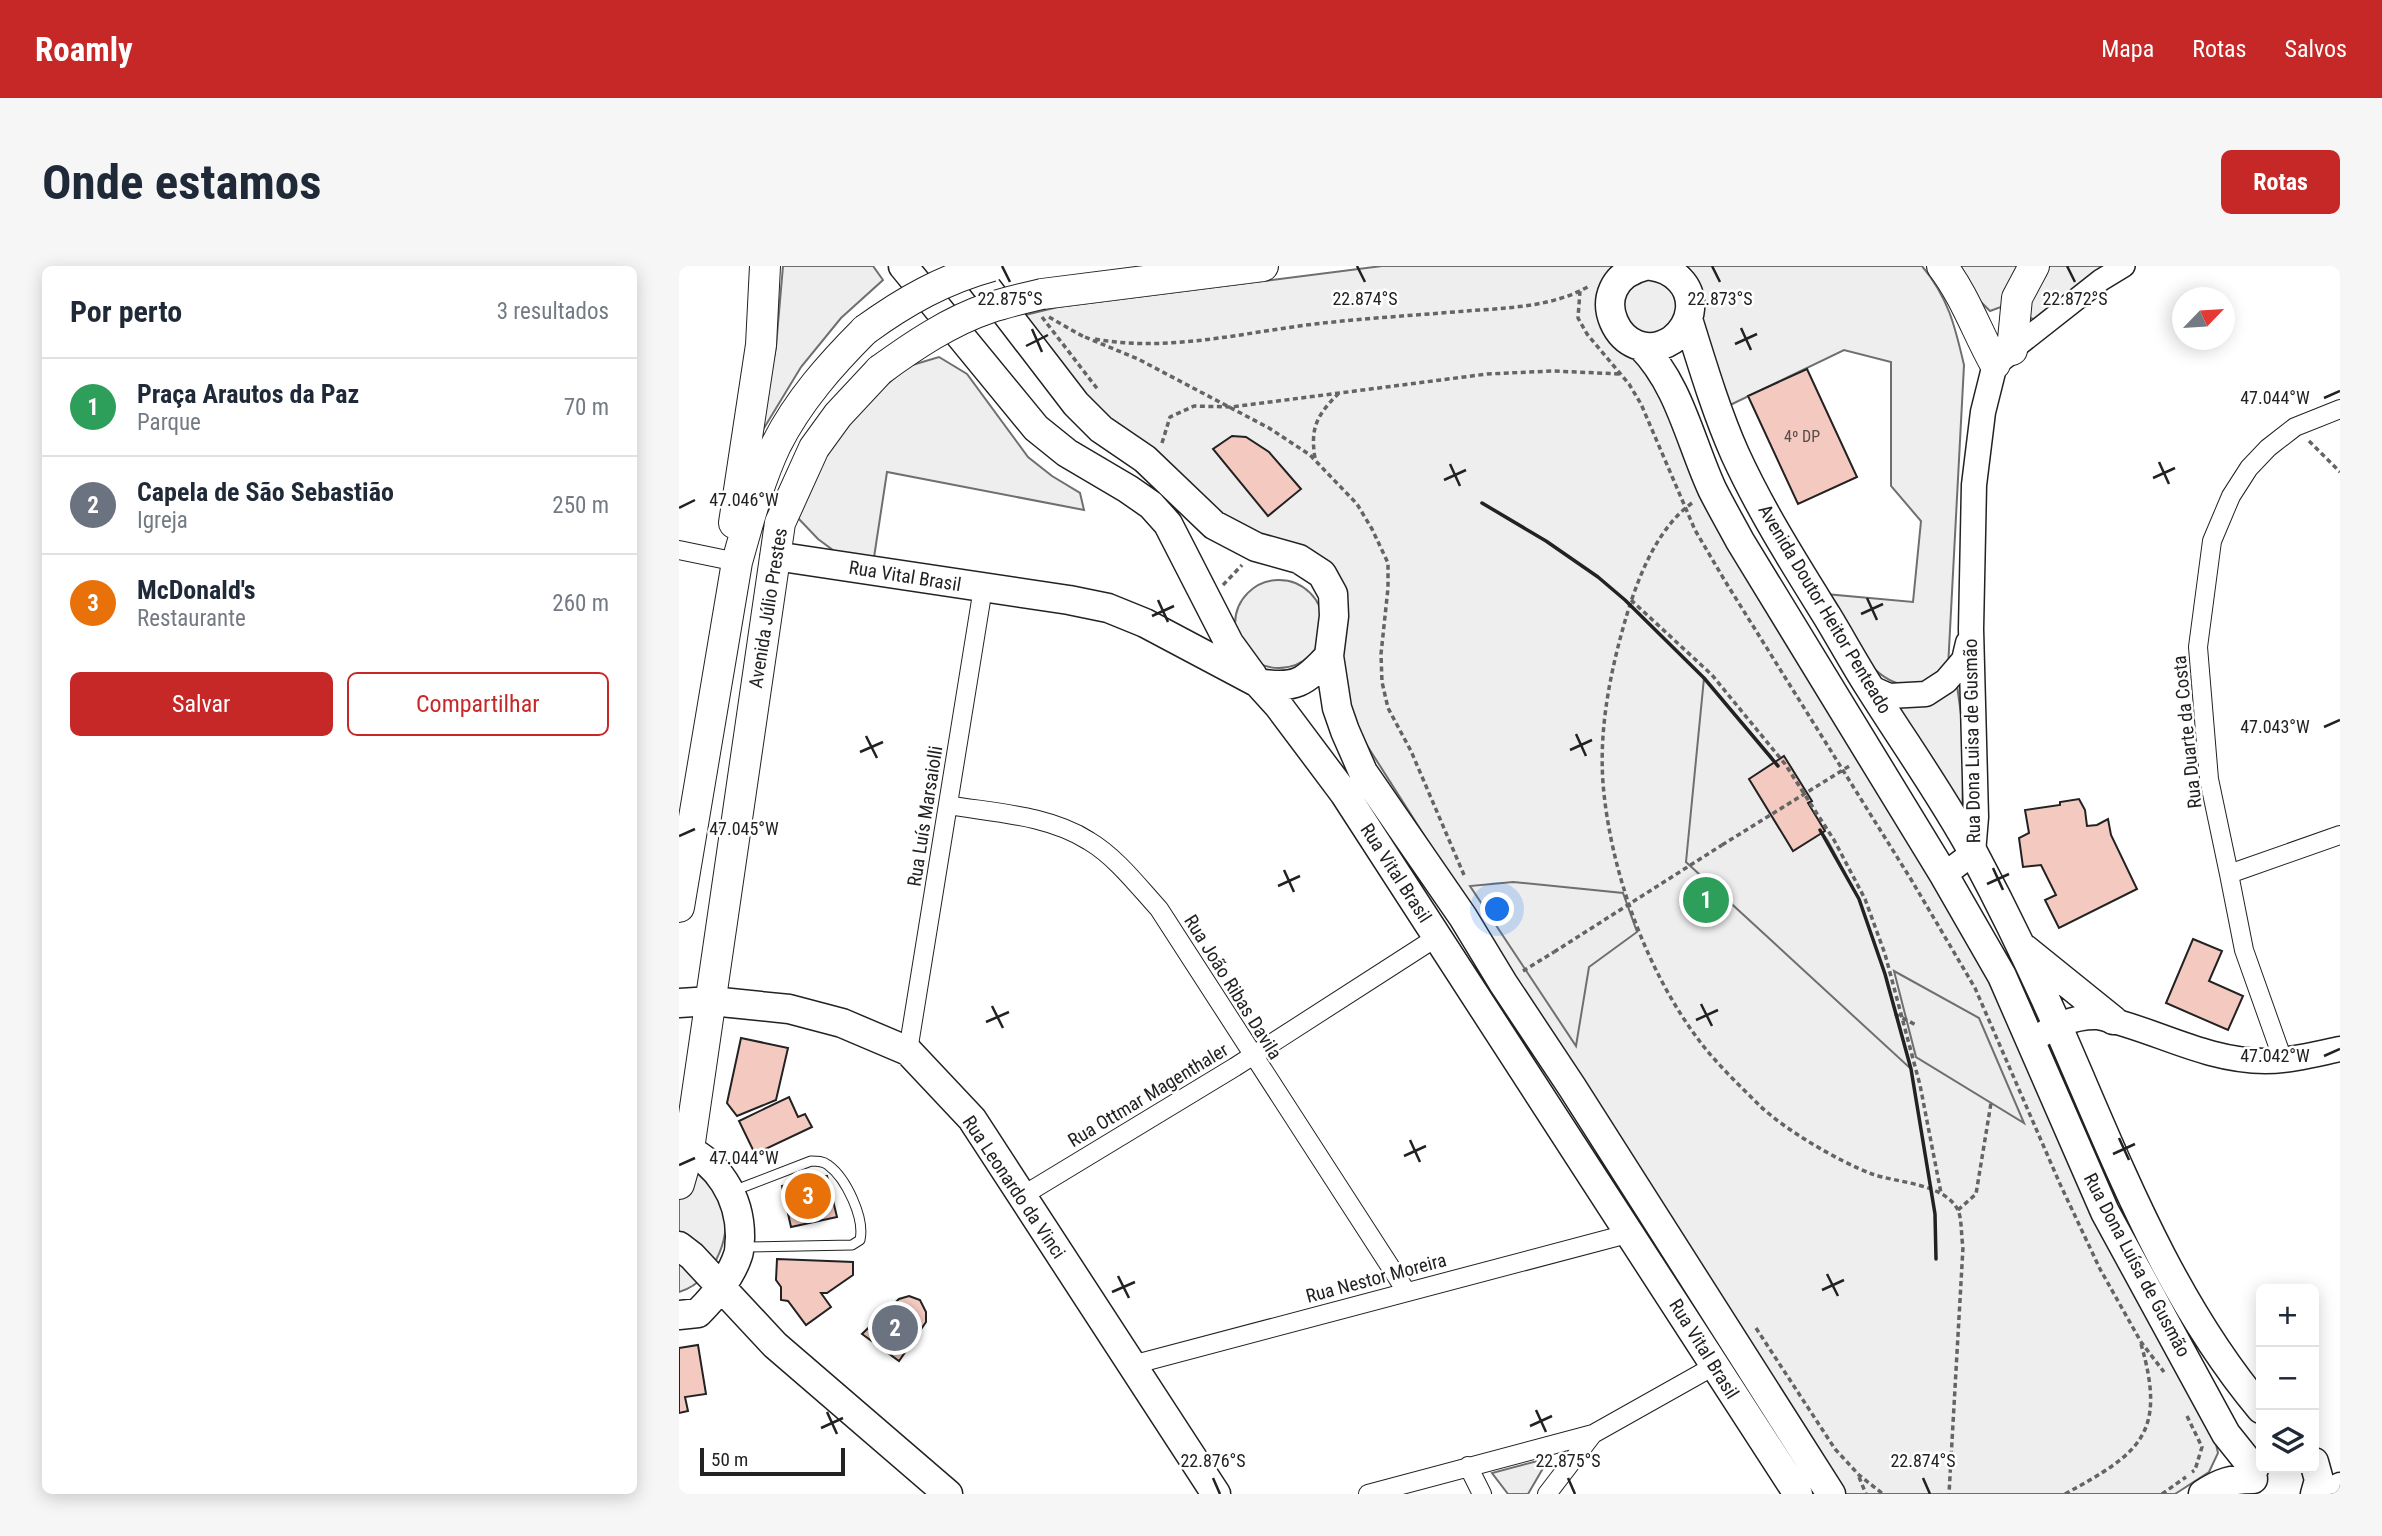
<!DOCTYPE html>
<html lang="pt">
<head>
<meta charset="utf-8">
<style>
  :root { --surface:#fff; --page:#f6f6f7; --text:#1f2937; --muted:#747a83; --line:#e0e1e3; --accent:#c62828 }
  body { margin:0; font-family:"Roboto Condensed",sans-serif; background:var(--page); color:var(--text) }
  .controls { position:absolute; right:21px; bottom:21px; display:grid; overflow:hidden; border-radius:10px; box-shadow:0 4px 18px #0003 }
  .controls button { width:63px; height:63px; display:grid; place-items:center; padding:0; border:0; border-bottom:2px solid var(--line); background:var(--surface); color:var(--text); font:35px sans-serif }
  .compass { position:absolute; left:1493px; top:21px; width:63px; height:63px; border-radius:50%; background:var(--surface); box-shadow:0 4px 18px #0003; rotate:65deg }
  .scale { position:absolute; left:21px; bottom:18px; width:145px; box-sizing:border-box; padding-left:7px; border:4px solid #222; border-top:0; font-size:19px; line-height:24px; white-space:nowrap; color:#222; -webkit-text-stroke:5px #fff; paint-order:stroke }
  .you { position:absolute; left:819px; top:644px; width:24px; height:24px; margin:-18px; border:5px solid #fff; border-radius:50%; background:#1a73e8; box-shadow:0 0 0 10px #1a73e833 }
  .badge { display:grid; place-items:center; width:46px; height:46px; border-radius:50%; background:var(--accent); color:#fff; font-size:23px; font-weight:700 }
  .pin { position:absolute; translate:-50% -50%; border:4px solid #fff; box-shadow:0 2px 7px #0006 }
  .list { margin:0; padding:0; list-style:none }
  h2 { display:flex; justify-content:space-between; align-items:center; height:91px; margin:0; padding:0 28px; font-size:30px }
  h2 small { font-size:23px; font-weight:400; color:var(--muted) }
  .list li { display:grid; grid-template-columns:46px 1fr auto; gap:21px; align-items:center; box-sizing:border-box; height:98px; padding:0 28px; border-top:2px solid var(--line) }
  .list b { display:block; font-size:26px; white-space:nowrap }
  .list p { margin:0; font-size:23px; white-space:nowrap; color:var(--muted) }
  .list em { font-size:23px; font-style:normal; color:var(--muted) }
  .actions { display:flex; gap:14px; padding:21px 28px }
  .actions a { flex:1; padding:16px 0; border:2px solid var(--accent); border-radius:10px; text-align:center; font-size:24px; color:var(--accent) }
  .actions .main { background:var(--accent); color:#fff }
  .icon { flex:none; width:38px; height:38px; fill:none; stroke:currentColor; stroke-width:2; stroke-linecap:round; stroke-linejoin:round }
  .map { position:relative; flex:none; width:1661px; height:1228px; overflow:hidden; border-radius:10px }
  header { display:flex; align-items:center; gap:42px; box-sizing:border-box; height:98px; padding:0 35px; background:var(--accent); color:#fff }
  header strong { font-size:33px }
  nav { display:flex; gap:38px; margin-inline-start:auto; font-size:24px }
  .intro { display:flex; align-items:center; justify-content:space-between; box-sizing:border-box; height:168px; padding:0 42px }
  h1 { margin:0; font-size:49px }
  .button { padding:18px 32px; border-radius:10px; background:var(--accent); color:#fff; font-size:24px; font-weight:700 }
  main { display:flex; gap:42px; padding:0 42px }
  aside { flex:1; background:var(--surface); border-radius:10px; box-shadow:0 4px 18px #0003 }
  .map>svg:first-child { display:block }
  .green { fill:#eee; stroke:#6f6f6f; stroke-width:2 }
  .parking { fill:#ededed; stroke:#6f6f6f; stroke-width:2 }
  .building { fill:#f3c9c0; stroke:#222; stroke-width:2 }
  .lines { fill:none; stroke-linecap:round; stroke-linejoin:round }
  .service-casing { stroke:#222; stroke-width:11 }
  .minor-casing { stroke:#222; stroke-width:20 }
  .tertiary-casing { stroke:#222; stroke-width:24 }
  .secondary-casing { stroke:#222; stroke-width:27 }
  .primary-casing { stroke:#222; stroke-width:31 }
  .trunk-casing { stroke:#222; stroke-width:32 }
  .path { stroke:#646464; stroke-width:3.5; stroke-dasharray:5 3.5; stroke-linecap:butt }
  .service { stroke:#fff; stroke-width:9 }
  .minor { stroke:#fff; stroke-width:18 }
  .tertiary { stroke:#fff; stroke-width:21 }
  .secondary { stroke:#fff; stroke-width:24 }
  .primary { stroke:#fff; stroke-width:28 }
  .trunk { stroke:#fff; stroke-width:30 }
  .trunk-bridge-casing { stroke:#222; stroke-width:32; stroke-linecap:butt }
  .path-bridge { stroke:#646464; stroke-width:3.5; stroke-dasharray:5 3.5; stroke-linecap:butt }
  .trunk-bridge { stroke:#fff; stroke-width:30 }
  .wall { stroke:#222; stroke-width:3.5 }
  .ticks { fill:none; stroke:#222; stroke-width:2.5 }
  .labels { text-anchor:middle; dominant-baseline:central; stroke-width:5; stroke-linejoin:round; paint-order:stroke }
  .number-label { font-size:16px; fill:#564c4a }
  .street-label { font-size:19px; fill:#222; stroke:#fff }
  .ticks-label { font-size:18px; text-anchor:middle; fill:#222; stroke:#fff; stroke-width:5; stroke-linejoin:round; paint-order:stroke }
</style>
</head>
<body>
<header>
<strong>Roamly</strong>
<nav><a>Mapa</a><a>Rotas</a><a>Salvos</a></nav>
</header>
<div class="intro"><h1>Onde estamos</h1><a class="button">Rotas</a></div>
<main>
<aside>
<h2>Por perto<small>3 resultados</small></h2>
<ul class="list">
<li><span class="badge" style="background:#2e9e5b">1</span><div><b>Praça Arautos da Paz</b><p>Parque</p></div><em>70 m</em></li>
<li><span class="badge" style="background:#6b7280">2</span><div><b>Capela de São Sebastião</b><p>Igreja</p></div><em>250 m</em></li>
<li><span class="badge" style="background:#e8710a">3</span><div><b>McDonald's</b><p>Restaurante</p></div><em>260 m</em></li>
</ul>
<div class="actions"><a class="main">Salvar</a><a>Compartilhar</a></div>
</aside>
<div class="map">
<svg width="1661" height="1228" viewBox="0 0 1661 1228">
  <rect width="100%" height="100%" fill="#fff"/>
  <path class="green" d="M 104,0 L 194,0 L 204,14 L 162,52 L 122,101 L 79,172 L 97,81 Z
    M 703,0 L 933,0 L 921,21 L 918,39 L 974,110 L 1288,670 L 1535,1169 L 1539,1187 L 1530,1206 L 1496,1228 L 1164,1228 L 682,470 L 666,438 L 660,403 L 666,334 L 568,269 L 436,159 L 407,134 L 342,50 L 379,41 Z
    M 1008,0 L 1243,0 C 1269,31 1276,60 1285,99 L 1269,402 C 1261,407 1251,416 1241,418 C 1194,429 1167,362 1146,328 L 1234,336 L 1242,255 L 1212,220 L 1212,96 L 1165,84 L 1049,140 L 1014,31 Z
    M 1278,0 L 1340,0 L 1322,41 L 1311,45 L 1302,36 Z
    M 1365,0 L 1428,0 L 1361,57 L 1350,51 L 1350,33 Z
    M 963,4 L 1004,25 L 995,66 L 952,70 L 937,28 Z
    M 260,91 L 288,108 L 349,191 L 373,210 L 401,227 L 405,244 L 208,206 L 194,298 L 162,290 L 139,273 L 118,251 L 133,213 L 164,163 L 196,128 L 230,100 Z
    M556 358a44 44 0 1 1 88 0a44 44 0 1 1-88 0Z
    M 1278,419 L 1285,470 L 1283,559 L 1214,440 C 1245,439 1255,441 1278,419 Z
    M 0,891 C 10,900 26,908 34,918 C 62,952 41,1014 0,1026 Z
    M 870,1192 L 849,1228 L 829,1228 L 813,1207 Z"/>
  <path class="parking" d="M 1025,412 L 1092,490 L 1149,575 L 1180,633 L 1206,709 L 1232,803 L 1007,596 Z
    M 834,616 L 944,627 L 958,666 L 910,701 L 897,780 L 791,620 Z
    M 1215,705 L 1300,752 L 1345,857 L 1237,791 Z"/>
  <path class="building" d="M 1128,103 L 1178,211 L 1119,238 L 1069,130 Z
    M 553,170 L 567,171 L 590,186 L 622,223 L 589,250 L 534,183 Z
    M 1105,490 L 1133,535 L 1129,537 L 1146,565 L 1114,585 L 1070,513 Z
    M 1400,533 L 1406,544 L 1408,560 L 1418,559 L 1429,553 L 1432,569 L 1458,623 L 1380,662 L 1366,634 L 1377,629 L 1362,599 L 1344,601 L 1340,572 L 1350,567 L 1346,544 L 1381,539 L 1381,536 Z
    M 1514,673 L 1543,685 L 1530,715 L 1564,730 L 1549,764 L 1487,737 Z
    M 62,772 L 109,782 L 97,834 L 58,850 L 48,837 Z
    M 110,831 L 119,851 L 126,848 L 133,861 L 76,888 L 60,855 Z
    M 148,910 L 158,951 L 112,961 L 103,920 Z
    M 98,993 L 174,996 L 174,1009 L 148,1027 L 142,1027 L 152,1041 L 127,1059 L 109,1035 L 102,1034 L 102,1021 L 97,1014 Z
    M 230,1030 L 241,1034 L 247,1046 L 247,1056 L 220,1095 L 183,1068 L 220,1033 Z
    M 19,1079 L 27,1128 L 6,1131 L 9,1145 L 0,1147 L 0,1082 Z"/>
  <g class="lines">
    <g class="service-casing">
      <path id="service" d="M 54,925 L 132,895 C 138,895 144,895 149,899 C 167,912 186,952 181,974 L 173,979 L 66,981"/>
    </g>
    <g class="minor-casing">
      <path id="minor" d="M 0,284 L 58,296
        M 269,539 C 316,547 369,549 410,575 C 437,591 459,620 480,643 L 727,1025
        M 1550,608 L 1661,569
        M 229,785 L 304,322
        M 1604,794 L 1565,684 L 1550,608 L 1530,513 L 1519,381 L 1533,275 L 1552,230 L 1570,202 L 1589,182 L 1616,161 L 1661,143
        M 343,930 L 556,801 L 758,671
        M 453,1099 L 952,967
        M 789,1200 L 803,1228
        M 689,1228 L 914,1168 L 1035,1100
        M 868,1228 L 914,1168"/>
    </g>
    <g class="tertiary-casing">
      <path id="tertiary" d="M 1333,84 L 1422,14 L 1445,0"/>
    </g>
    <g class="secondary-casing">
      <path id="secondary" d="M 1190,421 L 1210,430 L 1247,428 L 1267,415 L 1285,394 L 1289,377
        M 1265,609 L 1294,587 L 1297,551 L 1292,363 L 1295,219 L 1304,146 L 1316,98 L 1330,87
        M 1352,775 C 1374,761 1393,750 1419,751 C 1476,763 1526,795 1586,795 C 1611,795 1637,788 1661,783
        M 1643,1228 L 1661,1219"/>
    </g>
    <g class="primary-casing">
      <path id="primary" d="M 224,0 L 357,162 L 388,187 L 449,223 L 472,239 L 489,258 L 550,377 L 574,410
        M 291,0 L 397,138 L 422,163 L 466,193 L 535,259 L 577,281 L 620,293 L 643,308 L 654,328 L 655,350 L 650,390 L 658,442 L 666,465 L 684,506 L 784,651 L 824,717 L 893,821 L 1152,1228
        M 966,0 C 898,17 942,107 993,74 C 1003,67 1010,55 1011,43 C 1013,19 994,3 972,0
        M 1009,53 C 1023,98 1037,145 1056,188 C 1082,245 1115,297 1148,350 C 1162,373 1175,397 1189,419 C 1224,475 1263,529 1295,588 C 1325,644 1353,702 1379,761 C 1437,893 1488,1031 1582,1143
        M 962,80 C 1000,118 1011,175 1033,223 C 1042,241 1052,258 1061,275 L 1265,609 L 1323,710 L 1426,946 L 1547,1168 L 1575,1203
        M 96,290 L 390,334 L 429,342 L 466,357 L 579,417 L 599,439 L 665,527 L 1119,1228
        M 579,417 C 617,423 625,417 650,390
        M 1346,683 L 1434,754
        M 0,737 L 32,735 L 110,743 L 163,757 L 229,785 L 293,853 L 537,1228
        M 0,880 C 39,894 62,932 61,973 C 60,978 61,984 59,989 C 52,1011 35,1031 19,1047 L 0,1049
        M 0,980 L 13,990 L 96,1079 L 269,1228
        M 1635,1196 L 1640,1214 L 1636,1228
        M 1524,1228 C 1542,1216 1553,1213 1574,1213"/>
    </g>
    <g class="trunk-casing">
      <path id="trunk" d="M 1263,0 C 1286,30 1298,66 1316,98
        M 363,28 L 584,0
        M 1333,84 L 1338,32 L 1355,0
        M 55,257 L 82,79 L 86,0
        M 0,641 L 58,296 C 69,257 80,215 97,179 C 119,135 152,98 186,64
        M 0,918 L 10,883 L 101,257 L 135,182 L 159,149 L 201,104"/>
    </g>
    <path class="path" d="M 901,25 L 899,52 L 908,68 L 950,118 L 962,138 L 1016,264 L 1046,315 L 1233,615 L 1296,722 L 1381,918 L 1421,1003 L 1462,1076 L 1485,1106
      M 363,51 L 420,125
      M 370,51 L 405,71
      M 406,71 L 459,93 L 590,162 L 631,189 L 678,238 L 693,263 L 709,297 L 709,322 L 702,388 L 703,416 L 709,442 L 732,485 L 785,609
      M 416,73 C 491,87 570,65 644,57 C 691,52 739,49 787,45 C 827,42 875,41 910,20
      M 1630,175 L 1661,206
      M 483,177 L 491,151 L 515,140 L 552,141 L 808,108 L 874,105 L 941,108
      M 636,192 C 631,162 638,149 659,128
      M 1013,237 C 977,263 958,314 946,355 C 931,407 920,463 924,517 C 931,605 968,707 1022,777 C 1039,799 1060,819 1080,839 C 1106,864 1159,895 1193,908 C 1218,917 1265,917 1279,944 C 1283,953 1282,970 1284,981 L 1270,1228
      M 544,319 L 563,299
      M 952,334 L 1033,409 L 1106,498 L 1155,574 L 1186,633 L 1206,688 L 1241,819 L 1262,927
      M 1043,579 L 1172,499
      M 844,705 L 875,686
      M 1216,748 L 1237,759
      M 1279,944 L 1297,928 L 1312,837
      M 1077,1062 L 1156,1183 L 1180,1209 L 1204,1228
      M 1508,1150 L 1523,1181 L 1516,1204 L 1513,1206
      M 1180,1211 L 1187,1228
      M 1386,1228 C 1461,1187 1488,1168 1462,1078
      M 1483,1228 L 1507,1211"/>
    <use href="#service" class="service"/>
    <use href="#minor" class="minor"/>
    <use href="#tertiary" class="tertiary"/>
    <use href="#secondary" class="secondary"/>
    <use href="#primary" class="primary"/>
    <use href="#trunk" class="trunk"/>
    <g class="trunk-bridge-casing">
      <path id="trunk-bridge" d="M 186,64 C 226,35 265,13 313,0
        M 201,104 C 234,80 271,55 310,42 C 328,36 346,32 363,28"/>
    </g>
    <path class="path-bridge" d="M 875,686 L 1043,579"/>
    <use href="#trunk-bridge" class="trunk-bridge"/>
    <path class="wall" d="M 803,237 L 867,275 L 919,311 L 946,334 L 1025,412 L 1099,500
      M 1141,564 L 1180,633 L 1206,708 L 1232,803 L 1256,948 L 1257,993"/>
  </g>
  <path class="ticks" d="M 323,0 L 331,16M 678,0 L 686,16M 1033,0 L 1041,16M 1388,0 L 1396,16M 1062,62 L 1072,84M 353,63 L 363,86M 1056,78 L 1078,68M 347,80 L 369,69M 1645,132 L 1661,125M 1480,196 L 1490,218M 771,198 L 781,220M 1474,212 L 1496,202M 765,214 L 787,204M 0,242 L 16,234M 1188,332 L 1198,354M 479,334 L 489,356M 1182,348 L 1204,338M 473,350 L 495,340M 1645,461 L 1661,454M 897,468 L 907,490M 187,470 L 198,492M 891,484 L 913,474M 181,486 L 204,476M 0,570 L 16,563M 1314,602 L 1324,624M 605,604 L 615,626M 1308,618 L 1330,608M 599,620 L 621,610M 1022,738 L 1033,760M 313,740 L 324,762M 1017,754 L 1039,744M 307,756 L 330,746M 1645,790 L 1661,783M 1440,872 L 1450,894M 731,874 L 741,896M 1434,888 L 1456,878M 725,890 L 747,880M 0,899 L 16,892M 1148,1008 L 1159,1030M 439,1010 L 450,1032M 1143,1024 L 1165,1014M 433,1026 L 456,1016M 857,1144 L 867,1166M 148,1146 L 158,1168M 851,1160 L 873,1150M 142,1162 L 164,1152M 534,1212 L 541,1228M 889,1212 L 896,1228M 1244,1212 L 1251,1228"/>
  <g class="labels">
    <g class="number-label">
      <text x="1123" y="170">4º DP</text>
    </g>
    <g class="street-label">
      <text transform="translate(226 310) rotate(9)">Rua Vital Brasil</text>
      <text transform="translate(89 342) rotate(-81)">Avenida Júlio Prestes</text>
      <text transform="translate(1146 343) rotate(59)">Avenida Doutor Heitor Penteado</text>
      <text transform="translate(1508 466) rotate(-96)">Rua Duarte da Costa</text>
      <text transform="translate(1293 475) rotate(-91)">Rua Dona Luisa de Gusmão</text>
      <text transform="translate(246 550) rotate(-81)">Rua Luís Marsaiolli</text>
      <text transform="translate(717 607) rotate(57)">Rua Vital Brasil</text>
      <text transform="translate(554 721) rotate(58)">Rua João Ribas Davila</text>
      <text transform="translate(469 829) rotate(-31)">Rua Ottmar Magenthaler</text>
      <text transform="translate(335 921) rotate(56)">Rua Leonardo da Vinci</text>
      <text transform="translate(1458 999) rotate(62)">Rua Dona Luísa de Gusmão</text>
      <text transform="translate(697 1012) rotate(-15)">Rua Nestor Moreira</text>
      <text transform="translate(1025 1083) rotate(58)">Rua Vital Brasil</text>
    </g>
  </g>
  <g class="ticks-label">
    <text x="331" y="39">22.875°S</text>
    <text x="686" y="39">22.874°S</text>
    <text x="1041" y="39">22.873°S</text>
    <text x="1396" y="39">22.872°S</text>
    <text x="1596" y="138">47.044°W</text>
    <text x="65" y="240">47.046°W</text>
    <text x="1596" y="467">47.043°W</text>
    <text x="65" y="569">47.045°W</text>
    <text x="1596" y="796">47.042°W</text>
    <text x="65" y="898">47.044°W</text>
    <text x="534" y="1201">22.876°S</text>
    <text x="889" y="1201">22.875°S</text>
    <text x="1244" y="1201">22.874°S</text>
  </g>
</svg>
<div class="controls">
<button>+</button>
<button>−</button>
<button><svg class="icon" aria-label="layers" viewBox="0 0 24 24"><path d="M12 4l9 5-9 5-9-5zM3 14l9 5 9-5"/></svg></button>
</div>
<svg class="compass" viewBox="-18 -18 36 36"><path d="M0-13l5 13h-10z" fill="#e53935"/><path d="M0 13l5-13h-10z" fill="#747a83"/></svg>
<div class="scale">50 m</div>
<div class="you"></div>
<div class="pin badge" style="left:1027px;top:634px;background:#2e9e5b">1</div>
<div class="pin badge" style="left:216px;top:1062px;background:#6b7280">2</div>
<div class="pin badge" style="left:129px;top:930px;background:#e8710a">3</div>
</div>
</main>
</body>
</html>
